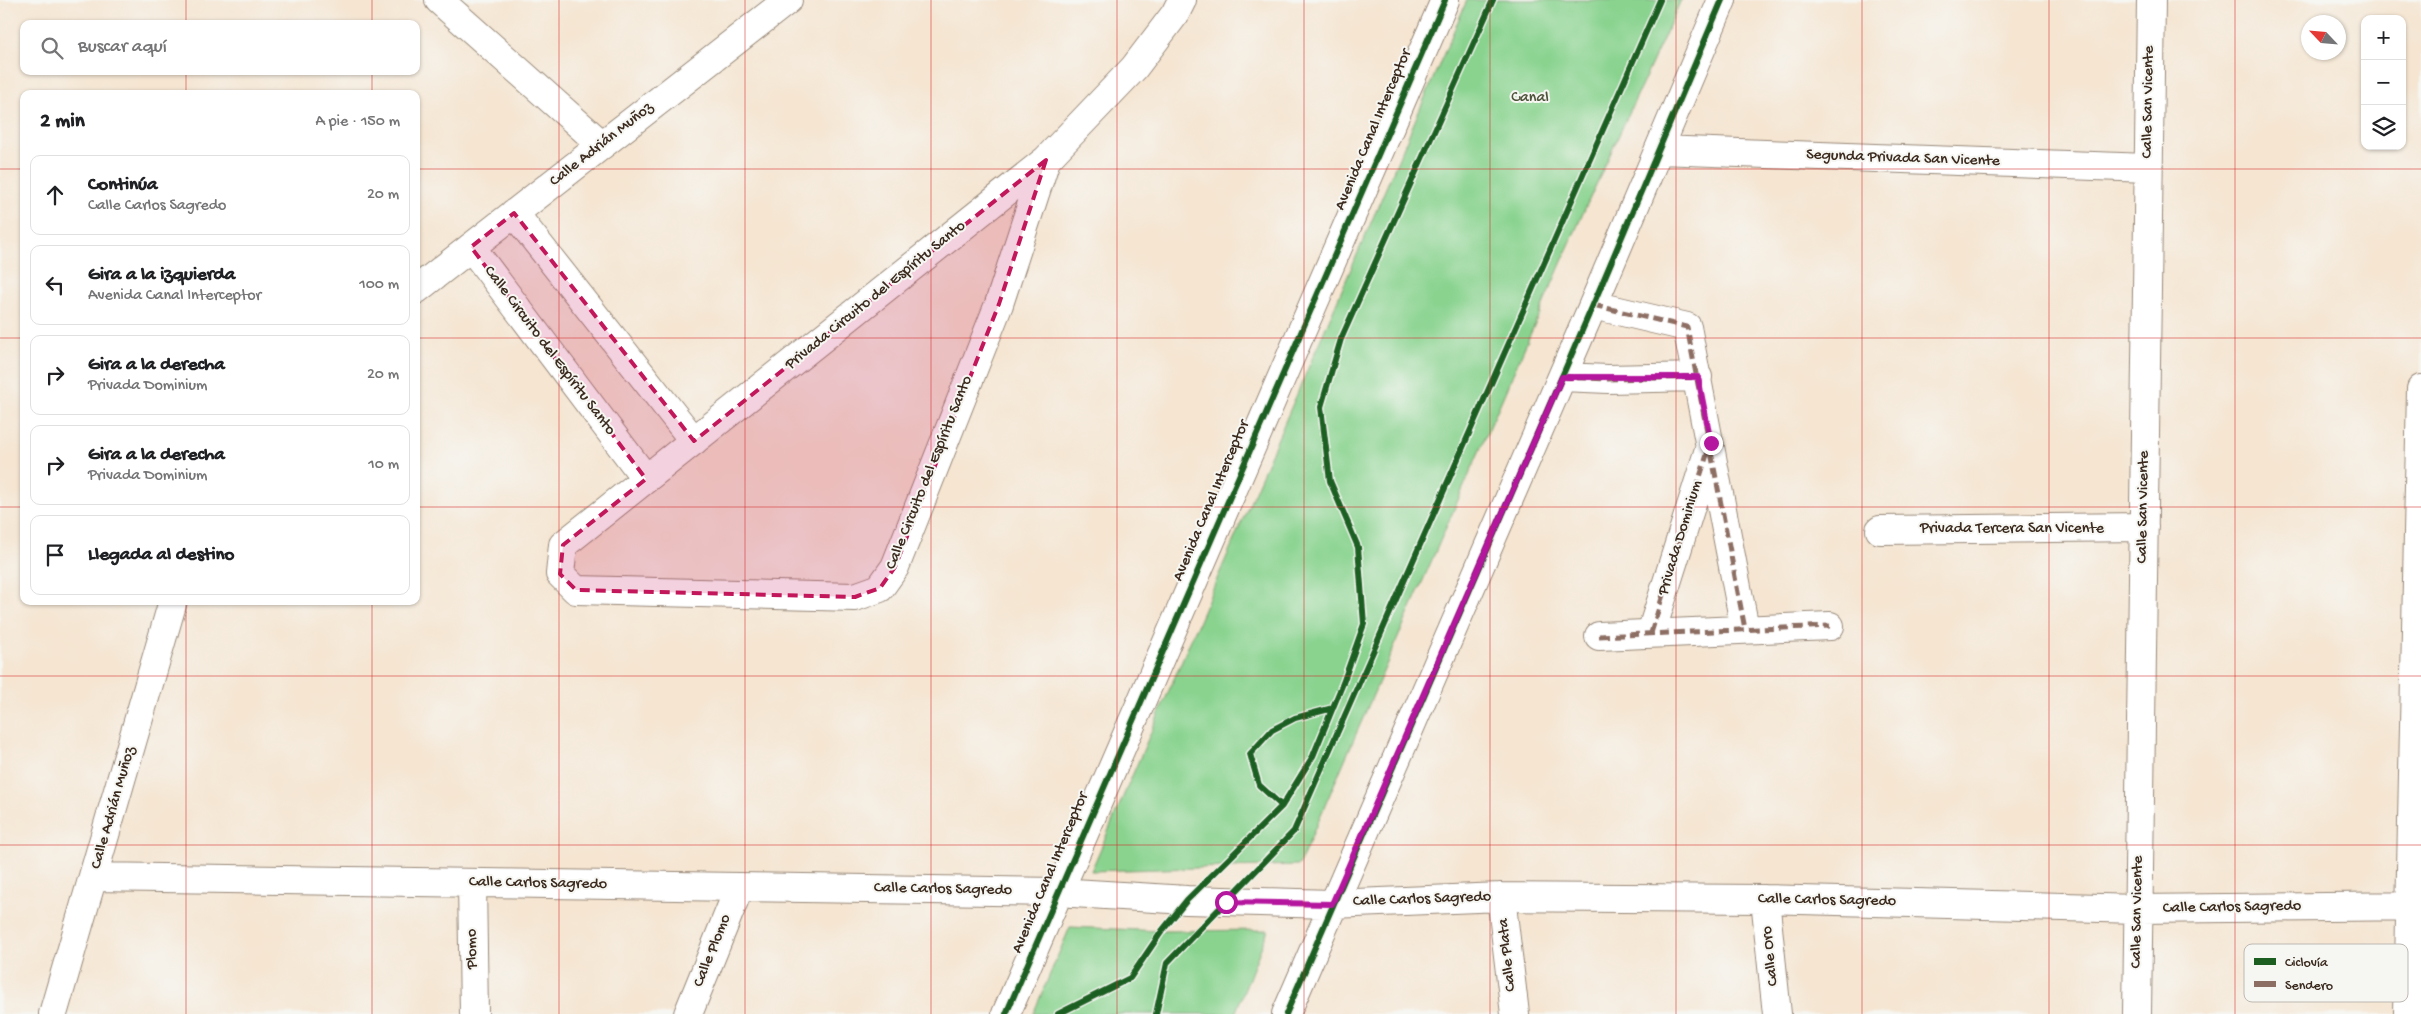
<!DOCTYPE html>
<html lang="es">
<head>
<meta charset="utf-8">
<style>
  :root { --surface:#fff; --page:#f6f6f6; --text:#202124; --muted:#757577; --line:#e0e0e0 }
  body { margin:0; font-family:"Gochi Hand",sans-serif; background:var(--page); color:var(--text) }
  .controls { position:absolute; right:15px; top:15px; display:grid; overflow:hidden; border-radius:10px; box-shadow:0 1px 4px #0004 }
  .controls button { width:45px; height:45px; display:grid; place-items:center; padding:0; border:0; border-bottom:1px solid var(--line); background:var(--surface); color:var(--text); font:25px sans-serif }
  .compass { position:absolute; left:2301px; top:15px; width:45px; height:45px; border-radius:50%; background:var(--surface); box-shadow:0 1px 4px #0004; rotate:296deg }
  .stop { position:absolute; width:15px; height:15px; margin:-11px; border:4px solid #b5179e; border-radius:50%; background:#fff }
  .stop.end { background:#b5179e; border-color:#fff; box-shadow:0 1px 5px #0008 }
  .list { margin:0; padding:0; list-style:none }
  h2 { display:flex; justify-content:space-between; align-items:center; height:65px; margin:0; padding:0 20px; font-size:21px }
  h2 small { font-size:16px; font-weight:400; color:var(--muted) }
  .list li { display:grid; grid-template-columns:32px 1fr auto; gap:15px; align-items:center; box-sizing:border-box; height:80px; margin:0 10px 10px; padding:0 10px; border:1px solid var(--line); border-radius:10px }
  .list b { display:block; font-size:19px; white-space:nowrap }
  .list p { margin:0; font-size:16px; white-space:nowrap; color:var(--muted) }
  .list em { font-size:16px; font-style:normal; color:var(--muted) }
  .icon { flex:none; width:28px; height:28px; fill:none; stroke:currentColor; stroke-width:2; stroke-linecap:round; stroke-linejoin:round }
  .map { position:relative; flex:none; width:2421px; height:1014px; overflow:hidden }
  .search { position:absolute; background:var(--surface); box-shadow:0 1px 4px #0004; left:20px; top:20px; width:400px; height:55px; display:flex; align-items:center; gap:12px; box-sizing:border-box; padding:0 18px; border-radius:10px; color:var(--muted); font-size:19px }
  .panel { position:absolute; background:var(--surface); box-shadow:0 1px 4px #0004; left:20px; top:90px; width:400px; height:515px; border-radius:10px }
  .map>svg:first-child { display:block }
  .green { fill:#89d38f; stroke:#627e56 }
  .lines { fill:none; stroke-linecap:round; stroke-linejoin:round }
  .minor-casing { stroke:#988878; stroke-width:30 }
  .minor { stroke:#fff; stroke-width:28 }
  .quiet { stroke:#8d6e63; stroke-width:5; stroke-dasharray:10 5; stroke-linecap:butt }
  .cycleway-casing { stroke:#f6f6f2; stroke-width:9 }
  .cycleway { stroke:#1b5e20; stroke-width:6 }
  .route { stroke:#b5179e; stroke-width:6 }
  .marked { fill:#c2185b; fill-opacity:0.2; stroke:#c2185b; stroke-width:4; stroke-dasharray:10 6; stroke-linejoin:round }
  .grid { fill:none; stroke:#d62828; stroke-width:1; stroke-opacity:0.55 }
  .labels { text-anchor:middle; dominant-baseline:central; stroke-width:4; stroke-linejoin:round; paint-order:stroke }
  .park-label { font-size:16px; fill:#4e543a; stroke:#f6f6f2 }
  .street-label { font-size:16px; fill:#3b2a1e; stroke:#f6f6f2 }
  .key { fill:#f6f6f2; stroke:#beb9b2; stroke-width:1 }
  .key-label { font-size:14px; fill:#3b2a1e }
</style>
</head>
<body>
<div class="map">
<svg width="2421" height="1014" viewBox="0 0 2421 1014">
  <rect width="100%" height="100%" fill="#f6f6f2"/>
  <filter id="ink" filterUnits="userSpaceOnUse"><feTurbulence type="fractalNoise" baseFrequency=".02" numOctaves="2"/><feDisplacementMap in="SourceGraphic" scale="10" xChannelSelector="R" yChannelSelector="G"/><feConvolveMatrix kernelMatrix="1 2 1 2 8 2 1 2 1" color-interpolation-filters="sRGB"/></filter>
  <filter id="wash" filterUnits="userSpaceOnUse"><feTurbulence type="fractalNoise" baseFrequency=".0096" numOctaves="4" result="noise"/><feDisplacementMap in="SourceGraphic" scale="20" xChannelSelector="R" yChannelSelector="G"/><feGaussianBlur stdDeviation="1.12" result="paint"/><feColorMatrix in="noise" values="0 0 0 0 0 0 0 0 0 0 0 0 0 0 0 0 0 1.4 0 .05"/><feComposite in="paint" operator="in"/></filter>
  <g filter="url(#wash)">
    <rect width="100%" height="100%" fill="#f5e5d1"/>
    <path class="green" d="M 1467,0 L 1681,0 L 1584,211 L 1299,865 L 1091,871 Z
      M 1070,927 L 1162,931 L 1268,930 L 1235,1014 L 1033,1014 Z"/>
  </g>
  <g filter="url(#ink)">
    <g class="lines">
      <g class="minor-casing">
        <path id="minor" d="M 439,0 L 602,145
          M 1659,150 L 2148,168
          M 1046,160 L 999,304 L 895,567 L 880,588 L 855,597 L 576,590 L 560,574 L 563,545 L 1046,160 L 1134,68 L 1175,14 L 1182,0
          M 514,213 L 694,441
          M 471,247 L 646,479
          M 416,290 L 788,0
          M 1593,305 L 1687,327 L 1745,629
          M 1562,377 L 1608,379 L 1698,377
          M 1880,530 L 2144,527
          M 1651,633 L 1710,446
          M 1599,636 L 1830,626
          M 94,877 L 1057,892 L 1187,900 L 1332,904 L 1501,897 L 1765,899 L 2138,909 L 2421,906
          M 472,883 L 474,1014
          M 1501,897 L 1515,1014
          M 1765,899 L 1777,1014
          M 53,1014 L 173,601
          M 688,1014 L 739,888
          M 1006,1014 L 1445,0
          M 1286,1014 L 1593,305 L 1722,0
          M 2137,1014 L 2151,0
          M 2408,1014 L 2421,389"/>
      </g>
      <use href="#minor" class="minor"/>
      <path class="quiet" d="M 1593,305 L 1687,327 L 1745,629
        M 1562,377 L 1608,379 L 1698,377
        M 1651,633 L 1710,445
        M 1599,636 L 1830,626"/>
      <g class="cycleway-casing">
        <path id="cycleway" d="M 1282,806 L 1259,785 L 1250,754 L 1272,730 L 1295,718 L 1333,708
          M 1006,1014 L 1445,0
          M 1058,1014 L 1130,978 L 1162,931 L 1187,900 L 1282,806 L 1313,756 L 1343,683 L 1364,624 L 1358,547 L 1330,481 L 1321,407 L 1341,339 L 1493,0
          M 1156,1014 L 1167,963 L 1294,831 L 1660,0
          M 1286,1014 L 1593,305 L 1722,0"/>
      </g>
      <use href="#cycleway" class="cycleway"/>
    </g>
  </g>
  <g class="lines" filter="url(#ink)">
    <path class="route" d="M 1226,902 L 1332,904 L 1562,377 L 1698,377 L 1711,443"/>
  </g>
  <path class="marked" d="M 1046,160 L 999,304 L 895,567 L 880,588 L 855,597 L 576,590 L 560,574 L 563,545 L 646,479 L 471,247 L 514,213 L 694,441 Z"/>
  <path class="grid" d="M 186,0 L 186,24M 372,0 L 372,24M 559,0 L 559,1014M 745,0 L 745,1014M 931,0 L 931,1014M 1117,0 L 1117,1014M 1304,0 L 1304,1014M 1490,0 L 1490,1014M 1676,0 L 1676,1014M 1862,0 L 1862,1014M 2049,0 L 2049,1014M 2235,0 L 2235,1014M 186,71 L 186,94M 372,71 L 372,94M 0,169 L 24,169M 416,169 L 2421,169M 0,338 L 24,338M 416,338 L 2421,338M 0,507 L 24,507M 416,507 L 2421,507M 186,601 L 186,1014M 372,601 L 372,1014M 0,676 L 2421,676M 0,845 L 2421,845"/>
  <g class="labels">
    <g class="park-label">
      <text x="1530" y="98">Canal</text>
    </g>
    <g class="street-label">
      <text transform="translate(2149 102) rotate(-89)">Calle San Vicente</text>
      <text transform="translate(1374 130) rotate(-67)">Avenida Canal Interceptor</text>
      <text transform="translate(602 145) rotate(-38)">Calle Adrián Muñoz</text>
      <text transform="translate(1903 159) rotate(2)">Segunda Privada San Vicente</text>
      <text transform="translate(876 296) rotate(-39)">Privada Circuito del Espíritu Santo</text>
      <text transform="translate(549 351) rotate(53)">Calle Circuito del Espíritu Santo</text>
      <text transform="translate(930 473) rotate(-68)">Calle Circuito del Espíritu Santo</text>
      <text transform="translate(1212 501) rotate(-67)">Avenida Canal Interceptor</text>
      <text transform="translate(2144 507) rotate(-89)">Calle San Vicente</text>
      <text x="2012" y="529">Privada Tercera San Vicente</text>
      <text transform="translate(1681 538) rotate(-73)">Privada Dominium</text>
      <text transform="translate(114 808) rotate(-74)">Calle Adrián Muñoz</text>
      <text transform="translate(1051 873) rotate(-67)">Avenida Canal Interceptor</text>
      <text transform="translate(538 884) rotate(1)">Calle Carlos Sagredo</text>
      <text transform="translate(943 890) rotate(1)">Calle Carlos Sagredo</text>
      <text transform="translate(1422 900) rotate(-2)">Calle Carlos Sagredo</text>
      <text transform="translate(1827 901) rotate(1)">Calle Carlos Sagredo</text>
      <text transform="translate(2232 908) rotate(-1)">Calle Carlos Sagredo</text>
      <text transform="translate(2138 912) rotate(-89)">Calle San Vicente</text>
      <text transform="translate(473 949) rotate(-91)">Plomo</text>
      <text transform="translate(713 951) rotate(-68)">Calle Plomo</text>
      <text transform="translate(1508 955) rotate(-96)">Calle Plata</text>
      <text transform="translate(1771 956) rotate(-96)">Calle Oro</text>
    </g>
  </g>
  <rect x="2244" y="944" width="164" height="58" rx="8" class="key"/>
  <rect x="2254" y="958" width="22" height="7" fill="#1b5e20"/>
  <rect x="2254" y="981" width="22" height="6" fill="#8d6e63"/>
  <g class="key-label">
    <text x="2285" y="966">Ciclovía</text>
    <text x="2285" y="989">Sendero</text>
  </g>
</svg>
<div class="controls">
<button>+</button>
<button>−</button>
<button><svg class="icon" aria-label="layers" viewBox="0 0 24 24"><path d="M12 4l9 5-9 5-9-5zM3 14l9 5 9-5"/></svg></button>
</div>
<svg class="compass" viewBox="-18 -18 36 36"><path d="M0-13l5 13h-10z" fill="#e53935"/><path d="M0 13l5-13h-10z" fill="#757577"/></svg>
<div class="stop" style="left:1226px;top:902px"></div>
<div class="stop end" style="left:1711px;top:443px"></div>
<div class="search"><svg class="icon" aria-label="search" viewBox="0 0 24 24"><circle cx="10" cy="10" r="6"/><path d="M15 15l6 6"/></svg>Buscar aquí</div>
<section class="panel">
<h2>2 min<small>A pie · 150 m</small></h2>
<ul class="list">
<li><svg class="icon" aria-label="ahead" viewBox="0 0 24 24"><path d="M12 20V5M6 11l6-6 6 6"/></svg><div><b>Continúa</b><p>Calle Carlos Sagredo</p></div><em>20 m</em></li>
<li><svg class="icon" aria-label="left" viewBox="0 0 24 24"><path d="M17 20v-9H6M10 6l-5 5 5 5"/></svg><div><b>Gira a la izquierda</b><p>Avenida Canal Interceptor</p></div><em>100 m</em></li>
<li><svg class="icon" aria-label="right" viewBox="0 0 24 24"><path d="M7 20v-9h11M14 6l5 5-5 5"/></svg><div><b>Gira a la derecha</b><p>Privada Dominium</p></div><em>20 m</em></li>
<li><svg class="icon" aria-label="right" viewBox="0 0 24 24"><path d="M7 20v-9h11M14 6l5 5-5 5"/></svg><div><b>Gira a la derecha</b><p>Privada Dominium</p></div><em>10 m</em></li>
<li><svg class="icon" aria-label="arrive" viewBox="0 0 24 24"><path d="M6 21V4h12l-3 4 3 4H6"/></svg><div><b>Llegada al destino</b></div></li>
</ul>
</section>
</div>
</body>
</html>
